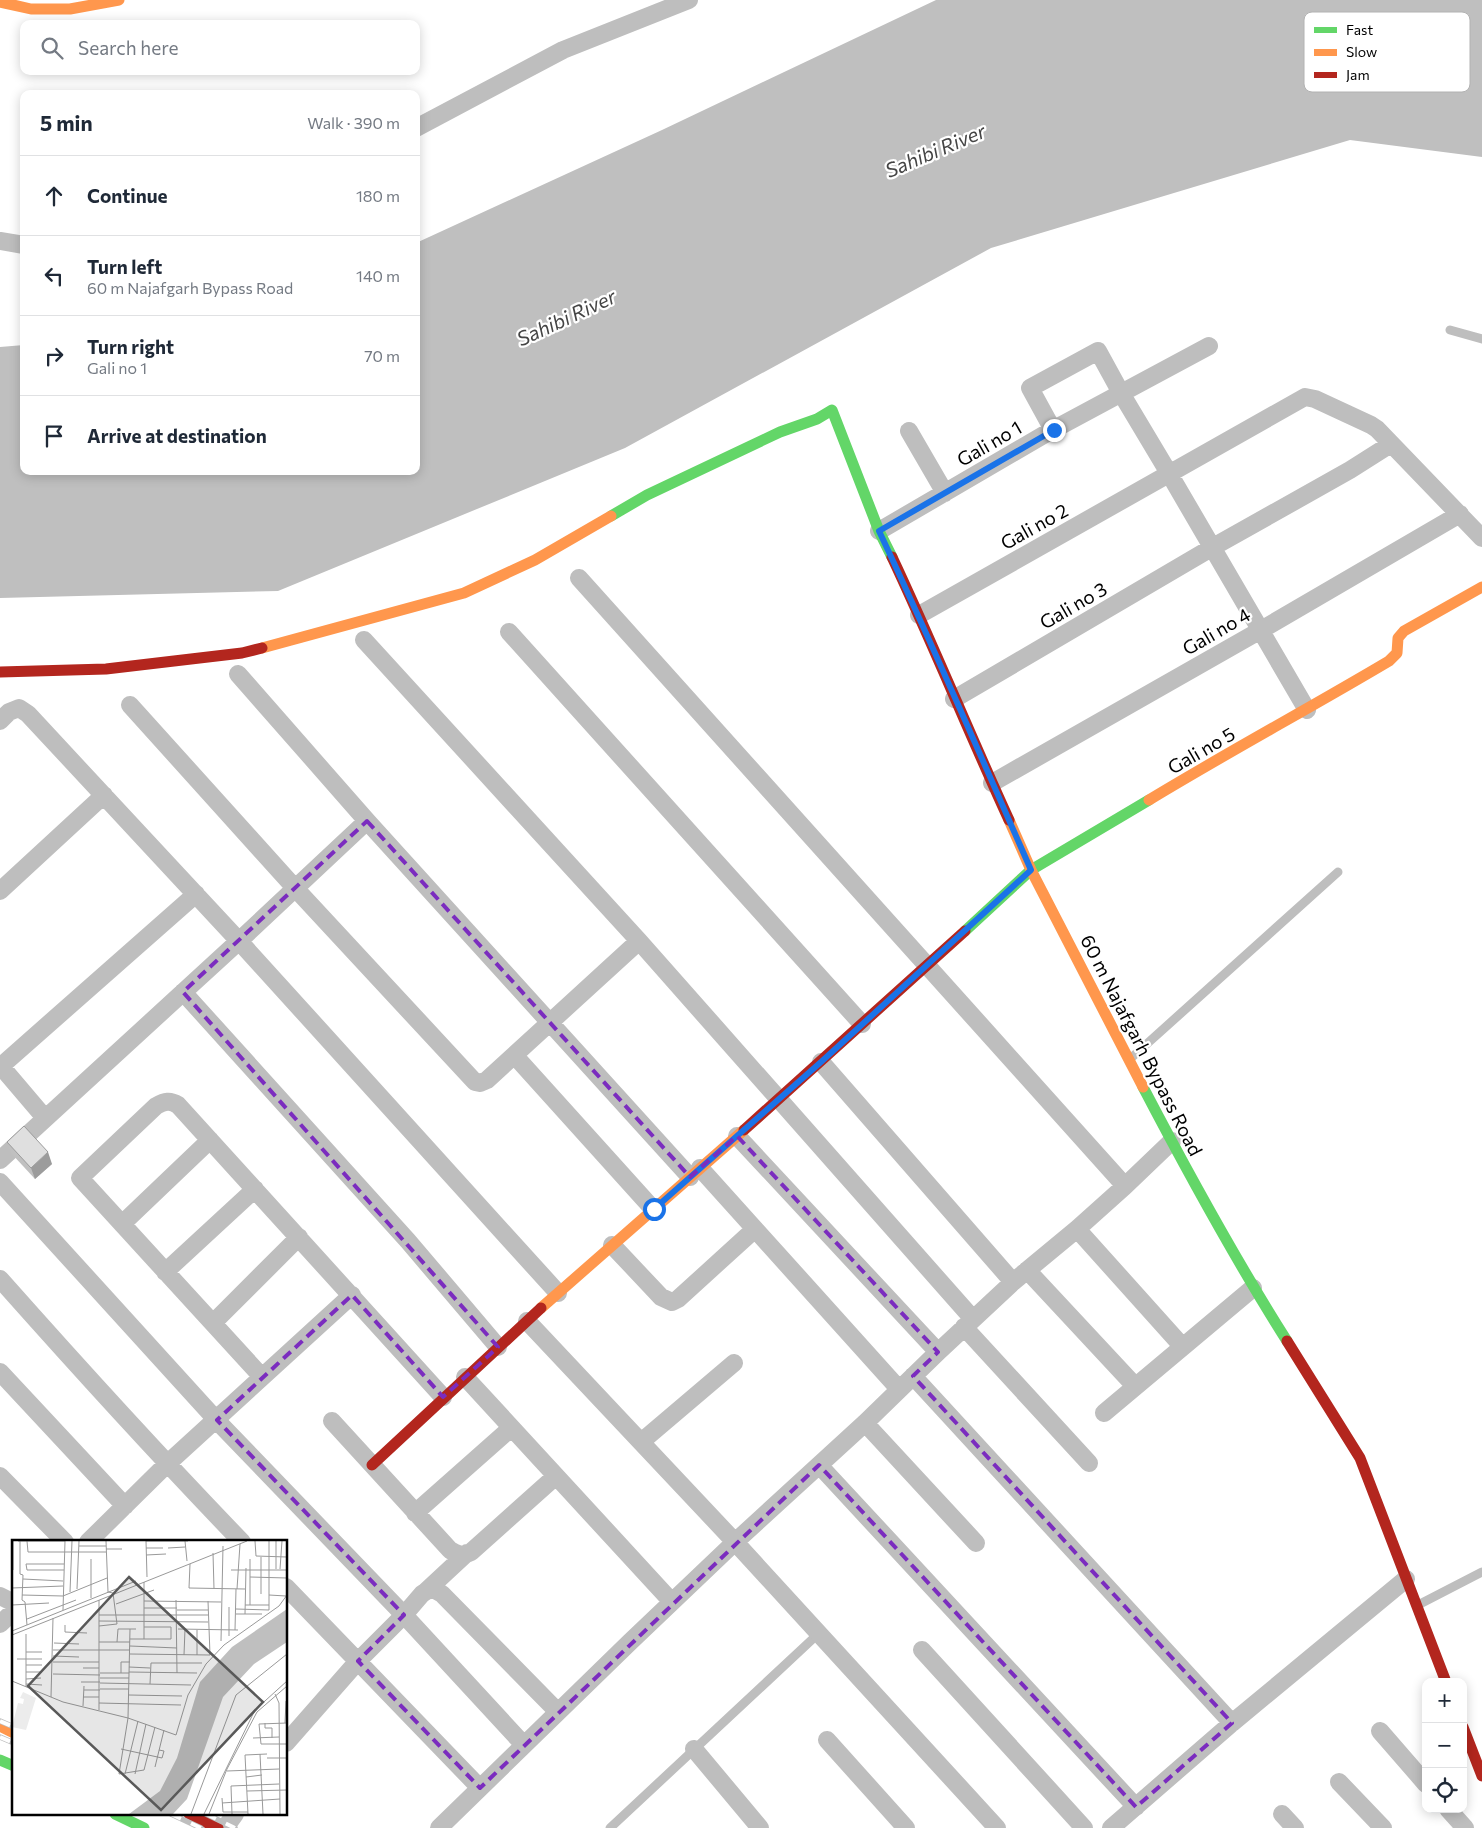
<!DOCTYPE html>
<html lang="en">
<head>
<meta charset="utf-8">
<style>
  :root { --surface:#fff; --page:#f6f6f7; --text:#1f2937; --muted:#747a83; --line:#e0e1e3 }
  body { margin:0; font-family:Commissioner,sans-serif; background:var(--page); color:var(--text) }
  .controls { position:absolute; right:15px; bottom:15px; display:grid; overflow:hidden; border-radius:10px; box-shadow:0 2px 12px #0003 }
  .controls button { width:45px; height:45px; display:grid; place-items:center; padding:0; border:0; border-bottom:1px solid var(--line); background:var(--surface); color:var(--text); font:25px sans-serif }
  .stop { position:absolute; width:15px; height:15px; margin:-11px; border:4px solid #1a73e8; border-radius:50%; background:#fff }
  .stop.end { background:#1a73e8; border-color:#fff; box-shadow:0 1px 5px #0008 }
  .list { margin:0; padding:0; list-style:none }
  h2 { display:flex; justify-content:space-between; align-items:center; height:65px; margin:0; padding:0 20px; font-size:21px }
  h2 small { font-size:16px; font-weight:400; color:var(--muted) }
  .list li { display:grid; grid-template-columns:32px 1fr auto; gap:15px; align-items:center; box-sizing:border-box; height:80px; padding:0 20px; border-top:1px solid var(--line) }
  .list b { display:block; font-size:19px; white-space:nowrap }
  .list p { margin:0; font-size:16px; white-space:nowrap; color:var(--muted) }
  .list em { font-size:16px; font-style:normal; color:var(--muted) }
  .icon { flex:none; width:28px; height:28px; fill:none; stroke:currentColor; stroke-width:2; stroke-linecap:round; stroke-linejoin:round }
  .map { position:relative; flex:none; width:1482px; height:1828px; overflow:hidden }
  .search { position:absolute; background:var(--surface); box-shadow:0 2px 12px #0003; left:20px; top:20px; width:400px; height:55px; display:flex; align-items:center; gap:12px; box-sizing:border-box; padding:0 18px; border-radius:10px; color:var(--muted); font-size:19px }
  .panel { position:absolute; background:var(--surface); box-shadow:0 2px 12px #0003; left:20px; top:90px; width:400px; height:385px; border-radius:10px }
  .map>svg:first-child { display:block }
  .water { fill:#bfbfbf }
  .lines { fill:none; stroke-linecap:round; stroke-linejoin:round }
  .lane { stroke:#bebebe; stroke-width:9 }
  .street { stroke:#bebebe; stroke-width:18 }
  .fast { stroke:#63d668; stroke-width:11 }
  .slow { stroke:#ff974d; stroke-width:11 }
  .jam { stroke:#b3261e; stroke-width:11 }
  .rail-casing { stroke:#bebebe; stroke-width:5.5 }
  .rail { stroke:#fff; stroke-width:4; stroke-dasharray:11; stroke-linecap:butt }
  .wall { fill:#c0c0c0 }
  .shaded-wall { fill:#9c9c9c }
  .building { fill:#dfdfdf; stroke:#9c9c9c }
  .route { stroke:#1a73e8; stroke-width:6 }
  .marked { fill:none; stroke:#7b2cbf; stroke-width:4; stroke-dasharray:10 6; stroke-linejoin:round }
  .labels { text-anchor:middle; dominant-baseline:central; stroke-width:4.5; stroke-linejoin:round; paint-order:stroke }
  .street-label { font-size:19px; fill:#000; stroke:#fff }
  .water-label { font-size:20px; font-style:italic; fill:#444; stroke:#fff }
  .inset-road { fill:none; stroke:#999; stroke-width:1 }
  .view { fill:#595959; fill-opacity:0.15; stroke:#595959; stroke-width:2.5 }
  .inset-edge { fill:none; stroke:#000; stroke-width:2.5 }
  .key { fill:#fff; stroke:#b2b2b2; stroke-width:1 }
  .key-label { font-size:14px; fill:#000 }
</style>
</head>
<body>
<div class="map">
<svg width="1482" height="1828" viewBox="0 0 1482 1828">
  <rect width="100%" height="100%" fill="#fff"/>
  <path class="water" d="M 936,0 L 1482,0 L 1482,157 L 1350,140 L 991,248 L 625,448 L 278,591 L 0,598 L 0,347 L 24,345 L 24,471 L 416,471 L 416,243 L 662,130 Z"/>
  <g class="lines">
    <path class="lane" d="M 1450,330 L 1482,339
      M 1130,1059 L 1338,872
      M 1418,1605 L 1482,1572
      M 610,1828 L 818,1634"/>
    <path class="street" d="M 416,128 L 563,50 L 689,0
      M 0,241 L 24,245
      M 1053,430 L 1030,388 L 1098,351 L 1121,393 L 1170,475 L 1307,710
      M 909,431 L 945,493
      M 879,531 L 1047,433 L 1209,346
      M 579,578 L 1125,1186
      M 919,615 L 1305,397 L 1315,399 L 1371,425 L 1377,429 L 1482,538
      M 509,632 L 862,1024
      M 364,640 L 639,941 L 973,1319
      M 238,674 L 367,821 L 690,1177
      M 954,699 L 1213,547 L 1350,470 L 1391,444
      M 130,705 L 295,888 L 475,1082 L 480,1083 L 487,1080 L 639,941
      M 0,721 L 9,712 L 19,708 L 28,714 L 239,941 L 558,1293
      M 992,783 L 1261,630 L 1460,514
      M 0,891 L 104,795
      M 183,992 L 408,1241 L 498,1347
      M 515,1056 L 653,1209
      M 821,1062 L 1013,1282
      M 0,1065 L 45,1118
      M 1,1066 L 196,894
      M 737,1136 L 938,1352
      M 0,1160 L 239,941 L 367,821
      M 700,1168 L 899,1389
      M 0,1182 L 221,1425 L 404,1615 L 524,1745
      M 122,1224 L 210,1140
      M 1077,1229 L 1182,1346
      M 612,1245 L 661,1297 L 672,1302 L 678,1299 L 755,1229
      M 1027,1270 L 1135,1386
      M 165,1272 L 255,1189
      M 0,1279 C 79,1368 159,1456 242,1542
      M 527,1321 L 735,1542 L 997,1828
      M 213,1323 L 299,1237
      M 964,1327 L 1089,1463
      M 0,1372 L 125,1506
      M 913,1376 L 1232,1723
      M 262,1377 L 80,1178 L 156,1106 C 165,1101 170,1100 178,1105 L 443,1397
      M 465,1377 L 672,1602
      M 1104,1413 L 1253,1288
      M 332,1421 L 450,1550 C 458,1555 462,1556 471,1552 L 556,1476
      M 865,1423 L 976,1543
      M 641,1442 L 734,1363
      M 819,1465 L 1136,1807
      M 0,1476 L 65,1542
      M 415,1513 L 511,1428
      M 88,1542 L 167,1464 L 352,1295
      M 286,1587 L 480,1788
      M 425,1592 L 467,1553
      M 0,1596 L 14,1603
      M 0,1624 L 14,1611
      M 922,1650 L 1084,1828
      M 1380,1731 L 1426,1784
      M 827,1740 L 906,1828
      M 286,1743 L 358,1661 L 404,1615 L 422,1594 L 428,1590 L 435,1590 L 442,1594 L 558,1712
      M 694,1749 L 760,1828
      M 1339,1782 L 1383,1828
      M 1448,1809 L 1465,1828
      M 1282,1814 L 1295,1828
      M 225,1828 L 235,1814
      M 439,1828 L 630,1642 L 735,1542 L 865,1423 L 938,1352 L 1013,1282 L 1077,1229 L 1125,1186 L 1172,1141
      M 1111,1828 L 1232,1723 L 1406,1579"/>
    <path class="fast" d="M 611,516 L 647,495 L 780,432 L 817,419 L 832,410 L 879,531 L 892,557
      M 965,931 L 1031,870 L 1149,800
      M 1143,1087 C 1188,1173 1235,1259 1287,1341
      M 0,1760 L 14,1766
      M 115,1814 L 144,1828"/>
    <path class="slow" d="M 0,2 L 31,9 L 70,9 L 119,0
      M 262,648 L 464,593 L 535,560 L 611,516
      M 1149,800 C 1228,752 1310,708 1389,661 L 1397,653 L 1398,638 L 1404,631 L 1482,587
      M 1009,820 L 1031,870 L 1143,1087
      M 541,1308 L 744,1130
      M 0,1726 L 14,1733"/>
    <path class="jam" d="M 892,557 C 933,644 969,733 1009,820
      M 0,672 L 106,669 L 242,653 L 262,648
      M 744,1130 L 965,931
      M 1287,1341 L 1360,1458 L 1446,1682
      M 372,1465 L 541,1308
      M 1463,1727 L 1482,1776
      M 189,1814 L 218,1828"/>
    <g class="rail-casing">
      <path id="rail" d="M 0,1721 L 14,1727
        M 0,1737 L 14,1743
        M 171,1814 L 201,1828
        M 206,1814 L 235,1828"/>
    </g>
    <use href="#rail" class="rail"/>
  </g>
  <path class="wall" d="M 7,1142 L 52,1164 L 35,1179 L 11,1153 Z"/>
  <path class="shaded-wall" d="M 48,1152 L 52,1164 L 35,1179 L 31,1168 Z"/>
  <path class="building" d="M 24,1126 L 48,1152 L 31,1168 L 7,1142 Z"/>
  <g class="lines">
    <path class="route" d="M 654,1209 L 821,1062 L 1031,870 C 981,757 932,643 879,531 L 1054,430"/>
  </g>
  <path class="marked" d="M 367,821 L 690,1177 L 737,1136 L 938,1352 L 913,1376 L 1232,1723 L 1136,1807 L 819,1465 L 480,1788 L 358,1661 L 404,1615 L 217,1420 L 352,1295 L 443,1397 L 498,1347 L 183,992 Z"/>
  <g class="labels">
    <g class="street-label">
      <text transform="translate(989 443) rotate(-30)">Gali no 1</text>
      <text transform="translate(1034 526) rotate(-29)">Gali no 2</text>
      <text transform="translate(1073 605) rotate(-30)">Gali no 3</text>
      <text transform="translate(1216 631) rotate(-30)">Gali no 4</text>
      <text transform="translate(1201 750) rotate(-30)">Gali no 5</text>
      <text transform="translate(1142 1045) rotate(63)">60 m Najafgarh Bypass Road</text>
    </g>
    <g class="water-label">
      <text transform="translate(935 150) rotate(-23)">Sahibi River</text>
      <text transform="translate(566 317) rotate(-25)">Sahibi River</text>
    </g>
  </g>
  <g transform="translate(12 1540)">
    <rect width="275" height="275" fill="#fff"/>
    <path d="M 11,152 L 24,158 L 14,190 L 0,187 L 6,163 L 11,164 L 12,159 L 8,158 Z" fill="#ececec"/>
    <path d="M 275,69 L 275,102 L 242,124 L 211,157 L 175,259 L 161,274 L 117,274 L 148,251 L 165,218 L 188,142 L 220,107 Z" fill="#bfbfbf"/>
    <path class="inset-road" d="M 6,1 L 53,1M 8,1 L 8,34 L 11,35 L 10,60 L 13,62 L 15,85M 15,1 L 16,12 L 94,12M 134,1 L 176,1M 134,1 L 135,37M 173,1 L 175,21M 243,1 L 244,16 L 275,17M 264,1 L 264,29M 67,6 L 94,6M 134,8 L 151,8M 156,8 L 173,7M 94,9 L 110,9M 201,13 L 202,49M 134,15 L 154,14M 178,24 L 177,48 L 233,49M 268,29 L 270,1M 1,30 L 1,1M 52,30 L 15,30 L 14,24 L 52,24M 219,30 L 275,30M 238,37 L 275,38M 11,39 L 51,41M 0,48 L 51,46M 65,49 L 67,1M 225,49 L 228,4M 58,52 L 60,1M 249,54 L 249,17M 10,55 L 51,56 L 95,38M 257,55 L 274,56M 79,58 L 79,19M 87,60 L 87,170M 164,60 L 165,133M 132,61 L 209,62M 104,64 L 142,50M 0,65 L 37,63M 233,65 L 257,65M 238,65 L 238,19M 132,68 L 165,68M 224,69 L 257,70 L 257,1M 51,70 L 53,1M 165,70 L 196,70M 224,74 L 250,74M 233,74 L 234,28M 87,75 L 196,75M 15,79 L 64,60M 87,81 L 196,82M 53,85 L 53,92 L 75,93M 87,86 L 105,84 L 101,53 L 96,52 L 94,1M 118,89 L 116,178 L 107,234 L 132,230 L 143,187M 166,89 L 226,90M 223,90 L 224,49M 0,91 L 124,41M 0,95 L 235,1M 217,96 L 217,67M 118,99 L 159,99 L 159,87 L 132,87M 132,99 L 132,42M 209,101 L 211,6M 87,102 L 118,102M 105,102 L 106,89 L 124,89M 42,103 L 67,104M 118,106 L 165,108M 41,110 L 118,110M 14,112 L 30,112M 118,114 L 198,115 L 196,61M 172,115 L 173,89M 185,115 L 185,90M 41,116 L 67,117M 5,119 L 30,119M 41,122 L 87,122M 14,125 L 30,125M 117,127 L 138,128M 71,128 L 87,128M 14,132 L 30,132M 117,132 L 185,133M 88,133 L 117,133M 109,133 L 109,122 L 118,122M 41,134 L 88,135M 88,138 L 117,138M 14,139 L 29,138M 0,141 L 51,162 L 116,178 L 164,195 L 176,155 L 194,124 L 212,105 L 267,66 L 275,55M 69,142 L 88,142M 88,143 L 179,145M 14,144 L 30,145M 138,144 L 139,123 L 190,123M 14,147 L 14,94M 88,149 L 117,149M 72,150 L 88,150M 263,154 L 267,163 L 268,274M 117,155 L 170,156M 39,157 L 41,78M 71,157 L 87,157M 87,163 L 169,165M 71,166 L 72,146M 253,183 L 253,188 L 260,188 L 260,198M 273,183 L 274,161M 275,183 L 247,184 L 249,204 L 275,204M 241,198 L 267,197M 109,209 L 150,218 L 152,211 L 147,210M 248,214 L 251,274M 255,218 L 275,218M 143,227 L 152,190M 215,231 L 267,229M 113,234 L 126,181M 123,234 L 134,184M 234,237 L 250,235M 235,251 L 275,250M 210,258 L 211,272 L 236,272M 210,263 L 268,259M 179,274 L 224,155 L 275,114M 192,274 L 243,170 L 275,141M 197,274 L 215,229 L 245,172 L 275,146M 220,274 L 219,246 L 267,244M 236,274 L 233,215 L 255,214"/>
    <path class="view" d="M 117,37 L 251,162 L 149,270 L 16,146 Z"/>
    <rect width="275" height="275" class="inset-edge"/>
  </g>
  <rect x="1304" y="12" width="166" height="80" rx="8" class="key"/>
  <rect x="1314" y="27" width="23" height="6" fill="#63d668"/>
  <rect x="1314" y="49" width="23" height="7" fill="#ff974d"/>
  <rect x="1314" y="72" width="23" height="6" fill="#b3261e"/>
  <g class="key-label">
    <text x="1346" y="35">Fast</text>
    <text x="1346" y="57">Slow</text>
    <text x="1346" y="80">Jam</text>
  </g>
</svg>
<div class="controls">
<button>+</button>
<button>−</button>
<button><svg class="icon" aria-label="locate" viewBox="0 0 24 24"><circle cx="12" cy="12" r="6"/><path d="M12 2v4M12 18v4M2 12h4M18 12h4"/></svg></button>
</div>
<div class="stop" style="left:654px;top:1209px"></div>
<div class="stop end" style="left:1054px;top:430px"></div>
<div class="search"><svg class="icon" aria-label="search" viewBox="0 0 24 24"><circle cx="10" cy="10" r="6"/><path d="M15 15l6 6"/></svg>Search here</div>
<section class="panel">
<h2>5 min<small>Walk · 390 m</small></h2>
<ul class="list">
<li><svg class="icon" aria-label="ahead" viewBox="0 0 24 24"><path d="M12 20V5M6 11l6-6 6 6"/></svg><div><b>Continue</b></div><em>180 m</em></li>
<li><svg class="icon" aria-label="left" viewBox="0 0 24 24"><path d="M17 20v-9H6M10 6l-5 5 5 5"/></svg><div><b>Turn left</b><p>60 m Najafgarh Bypass Road</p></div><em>140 m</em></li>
<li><svg class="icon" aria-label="right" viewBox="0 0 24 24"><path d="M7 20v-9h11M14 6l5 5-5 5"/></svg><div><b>Turn right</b><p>Gali no 1</p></div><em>70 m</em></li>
<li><svg class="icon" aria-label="arrive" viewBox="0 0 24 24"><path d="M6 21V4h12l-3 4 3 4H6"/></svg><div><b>Arrive at destination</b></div></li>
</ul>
</section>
</div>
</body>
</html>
